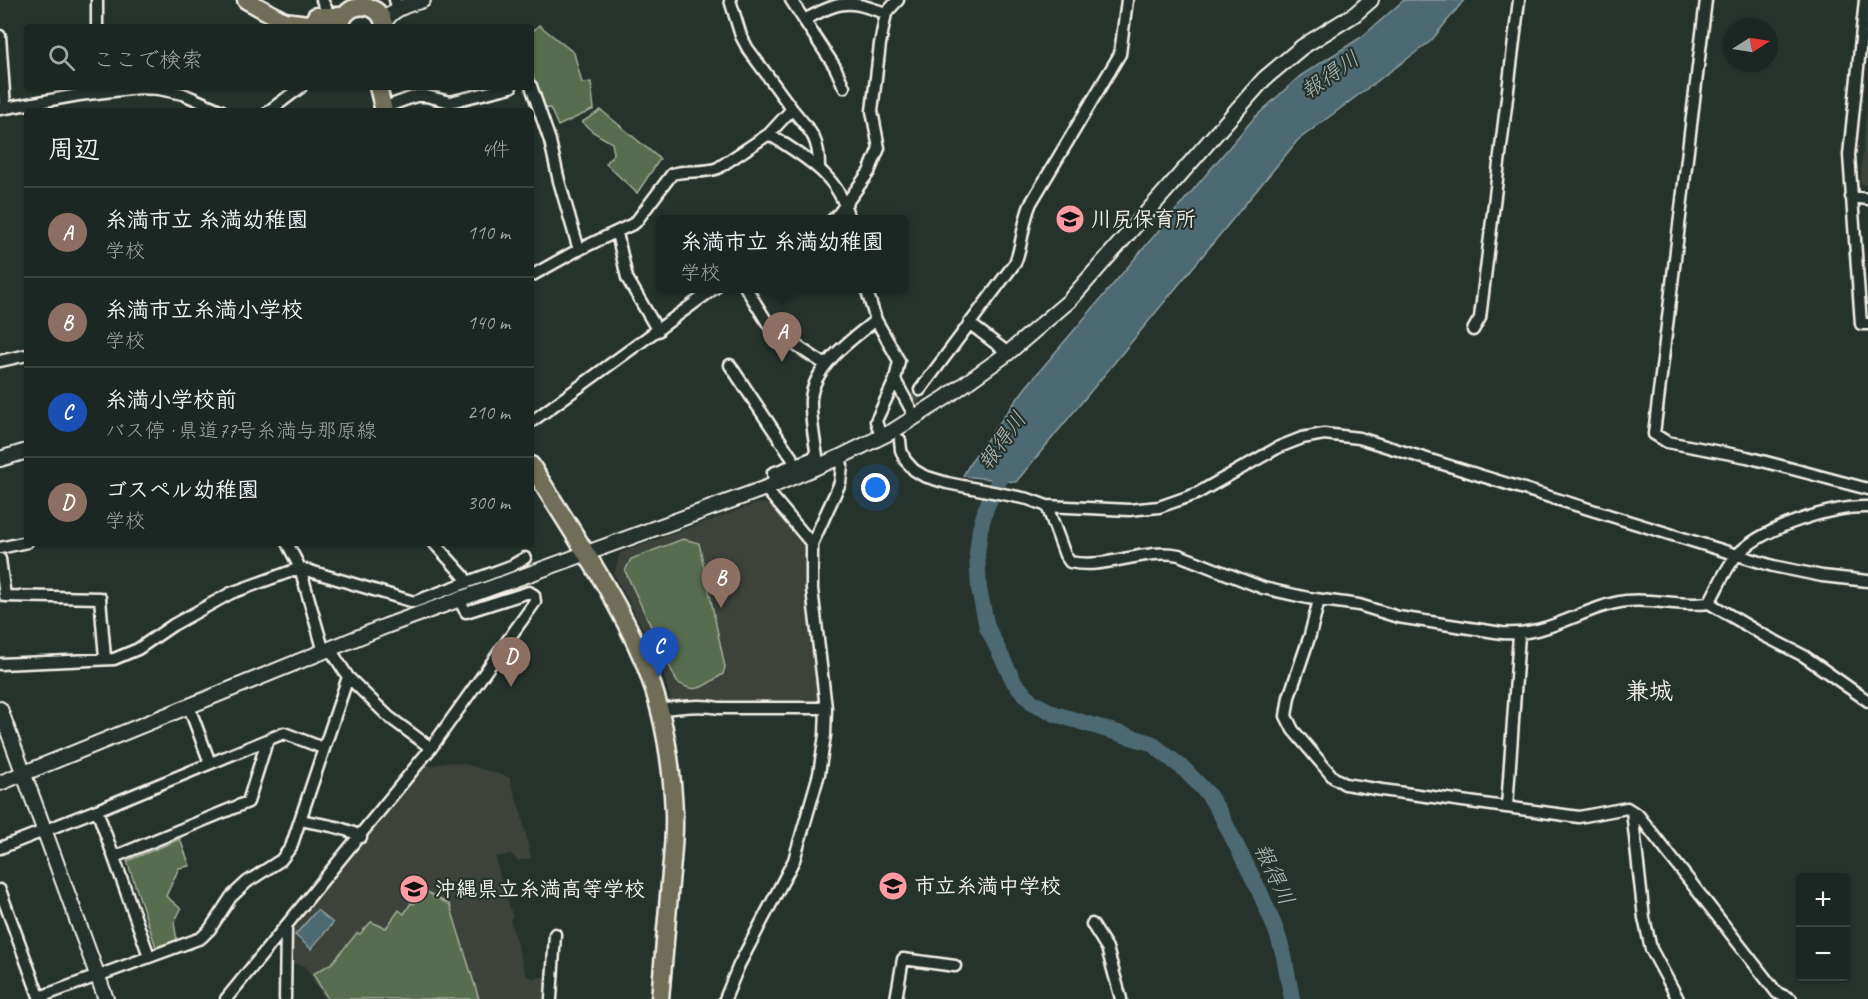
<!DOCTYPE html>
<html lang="ja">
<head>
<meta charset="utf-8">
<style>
  :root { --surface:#1c2622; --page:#29322f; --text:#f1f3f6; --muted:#a0a5a5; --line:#3a4340; --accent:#ff9aa2 }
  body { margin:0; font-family:Caveat,"Klee One",sans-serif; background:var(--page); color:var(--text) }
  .controls { position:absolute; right:18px; bottom:18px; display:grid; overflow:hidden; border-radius:6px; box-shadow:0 2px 4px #0004 }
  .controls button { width:54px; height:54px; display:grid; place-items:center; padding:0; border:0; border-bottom:2px solid var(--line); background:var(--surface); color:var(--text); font:30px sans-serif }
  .compass { position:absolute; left:1724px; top:18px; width:54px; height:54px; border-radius:50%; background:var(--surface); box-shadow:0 2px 4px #0004; rotate:78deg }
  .you { position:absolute; left:876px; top:488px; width:21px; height:21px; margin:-15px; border:4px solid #fff; border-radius:50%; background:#1a73e8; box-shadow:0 0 0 9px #1a73e833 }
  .badge { display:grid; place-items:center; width:39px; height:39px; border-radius:50%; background:var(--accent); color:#fff; font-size:20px; font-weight:700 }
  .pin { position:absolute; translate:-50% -50px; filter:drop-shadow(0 2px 3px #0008) }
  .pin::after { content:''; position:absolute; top:32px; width:21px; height:18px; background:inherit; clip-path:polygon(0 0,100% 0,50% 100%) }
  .popup { position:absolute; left:656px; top:215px; width:252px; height:78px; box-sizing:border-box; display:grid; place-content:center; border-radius:6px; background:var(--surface); filter:drop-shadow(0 2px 4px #0005); font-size:20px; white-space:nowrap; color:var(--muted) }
  .popup b { font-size:22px; color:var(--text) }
  .popup::after { content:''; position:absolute; left:50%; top:100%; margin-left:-12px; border:12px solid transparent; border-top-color:var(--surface) }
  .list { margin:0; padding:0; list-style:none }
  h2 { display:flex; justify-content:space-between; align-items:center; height:78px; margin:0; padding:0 24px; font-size:26px }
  h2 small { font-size:20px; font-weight:400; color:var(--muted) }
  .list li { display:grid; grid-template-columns:39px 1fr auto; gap:18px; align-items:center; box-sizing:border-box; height:90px; padding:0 24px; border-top:2px solid var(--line) }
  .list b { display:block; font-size:22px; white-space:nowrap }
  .list p { margin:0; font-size:20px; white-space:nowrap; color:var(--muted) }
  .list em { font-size:20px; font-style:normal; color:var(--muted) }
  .icon { flex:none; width:33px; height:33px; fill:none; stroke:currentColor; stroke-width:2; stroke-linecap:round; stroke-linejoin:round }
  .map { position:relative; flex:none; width:1868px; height:999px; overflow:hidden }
  .search { position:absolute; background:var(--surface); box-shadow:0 2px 4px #0004; left:24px; top:24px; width:510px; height:66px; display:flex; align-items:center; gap:15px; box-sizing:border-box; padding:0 21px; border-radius:6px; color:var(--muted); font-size:22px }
  .panel { position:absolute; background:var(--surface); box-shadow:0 2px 4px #0004; left:24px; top:108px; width:510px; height:438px; border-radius:6px }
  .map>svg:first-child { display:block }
  .built { fill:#3c423a }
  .green { fill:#586c50; stroke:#a6ae9c; stroke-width:1.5 }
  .water { fill:#4d6a73; stroke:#90a0a2; stroke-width:1.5 }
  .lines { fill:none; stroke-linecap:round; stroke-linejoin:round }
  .river { stroke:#4d6a73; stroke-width:16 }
  .street-tunnel { stroke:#455049; stroke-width:10; stroke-dasharray:10 5; stroke-linecap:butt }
  .street-casing { stroke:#f4f1e8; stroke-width:15 }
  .secondary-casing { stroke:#f4f1e8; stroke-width:18 }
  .primary-casing { stroke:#f4f1e8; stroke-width:21 }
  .street { stroke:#26332d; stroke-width:10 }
  .secondary { stroke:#26332d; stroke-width:14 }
  .primary { stroke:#706e59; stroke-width:16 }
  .labels { text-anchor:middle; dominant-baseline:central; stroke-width:4.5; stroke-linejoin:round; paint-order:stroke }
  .poi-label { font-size:21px; font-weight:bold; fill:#f4f1e8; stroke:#26332d; text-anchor:start }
  .water-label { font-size:22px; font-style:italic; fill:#b1bbb9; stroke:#26332d }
  .quarter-label { font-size:24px; font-weight:bold; fill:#f4f1e8; stroke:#26332d }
</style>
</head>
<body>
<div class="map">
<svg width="1868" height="999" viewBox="0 0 1868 999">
  <rect width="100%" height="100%" fill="#26332d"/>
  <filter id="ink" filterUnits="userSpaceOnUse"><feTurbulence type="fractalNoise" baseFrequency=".0167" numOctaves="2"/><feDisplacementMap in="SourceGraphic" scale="12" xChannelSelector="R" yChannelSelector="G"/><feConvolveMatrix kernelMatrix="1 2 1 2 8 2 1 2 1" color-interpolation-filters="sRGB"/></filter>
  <g filter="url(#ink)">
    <path class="built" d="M 1868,92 L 1868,185 L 1860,184 Z
      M 758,503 L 769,504 L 775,507 L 803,544 L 820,701 L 814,704 L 673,704 L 660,665 L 650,642 L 614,574 L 620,553 Z
      M 445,762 L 464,764 L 509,777 L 522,816 L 531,858 L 518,861 L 511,854 L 496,857 L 500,878 L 513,917 L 510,920 L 526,975 L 533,978 L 549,976 L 548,999 L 324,999 L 305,966 L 288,962 L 289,931 L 427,764 L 432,766 Z"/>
    <path class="green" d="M 539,25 L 574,53 L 582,83 L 591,82 L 594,109 L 558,126 L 550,108 L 541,109 L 533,74 L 531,74 L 531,33 Z
      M 601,110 L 660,159 L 637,193 L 606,164 L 614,153 L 612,143 L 593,132 L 582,122 Z
      M 683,539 L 699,543 L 725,667 L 723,674 C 705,685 697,696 677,682 L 625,571 L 631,559 Z
      M 180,839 L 190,866 L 179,868 L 166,896 L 181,909 L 174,923 L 177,940 L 156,947 L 127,861 Z
      M 427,892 L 450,905 L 479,999 L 328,999 L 313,974 L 332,963 L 357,933 L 360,934 L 371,922 L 386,928 L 399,910 L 404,914 L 411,903 L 414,904 Z"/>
    <path class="water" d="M 1404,0 L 1464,0 L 1431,41 L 1298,140 L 1016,482 L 963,476 L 972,460 L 1026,387 L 1254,118 L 1300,76 L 1363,36 Z
      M 317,910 L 333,923 L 311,949 L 295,935 Z"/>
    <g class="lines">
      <path class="river" d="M 1013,462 L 998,482 L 986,508 L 980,529 L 977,554 L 979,589 L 987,627 L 1014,682 L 1032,702 L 1055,714 L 1151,743 L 1185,770 L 1208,794 L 1220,813 L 1259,890 L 1276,930 L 1284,956 L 1292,999"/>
      <path class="street-tunnel" d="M 901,427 L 903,418 L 920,390"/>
      <g class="street-casing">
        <path id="street" d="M 97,0 L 97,27
          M 322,0 L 326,8 L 324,17
          M 395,0 L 396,3
          M 791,0 L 804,20 C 818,13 836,2 853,4 C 864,5 875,10 886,13
          M 1706,0 L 1654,434 L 1667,442 L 1747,457 L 1868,489
          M 1865,0 L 1849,155 L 1861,324 L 1868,324
          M 804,20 L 835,67 L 844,87
          M 0,36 L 5,107
          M 531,86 L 550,141 L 559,181 L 579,250
          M 388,106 L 416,96 L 426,96 L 450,102 L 511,87
          M 0,109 L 79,95 L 139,88 L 159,89 L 183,94 L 222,111
          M 792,109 C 810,131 819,137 819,166
          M 269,111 L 301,87
          M 769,134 C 804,157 840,175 849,220
          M 1851,197 L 1868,199
          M 832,220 L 840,212 L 869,172 L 879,148 L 872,111 L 880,44 L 886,13 L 898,0
          M 617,233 L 627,278 L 658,331
          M 531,276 L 576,251 L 635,223 L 672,174 C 687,169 704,174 718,168 L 769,134 L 792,109 L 748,49 L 741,36 L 730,0
          M 746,288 L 772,330 L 826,365
          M 866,288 L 876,320 L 899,361 L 895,380 L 876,421 L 881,437
          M 969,323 L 1008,353
          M 1473,330 L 1480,318 L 1519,0
          M 0,361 L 27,355
          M 730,365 L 796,464
          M 895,380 L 915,417
          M 920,390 L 1015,263 C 1023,244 1022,223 1031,203 L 1120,54 L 1127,0
          M 531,422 L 715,288
          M 900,440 L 901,450 L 905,460 L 914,470 L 924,476 L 947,483 L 1028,499 L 1047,506 L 1129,510 L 1159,507 L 1196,494 L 1279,447 L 1302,438 L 1324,434 L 1359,438 L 1773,566 L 1822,576 L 1868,581
          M 774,485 L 773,473 L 817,456 C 814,437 810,417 811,399 C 814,365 852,339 876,320
          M 765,488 L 812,544
          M 1047,506 L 1065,555 L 1070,562 C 1106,570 1143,548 1179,555 L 1263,588 L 1308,598 L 1359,605 L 1398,617 L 1502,633 C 1549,637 1582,607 1626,601 C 1654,598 1681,607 1709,603 L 1763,635 L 1804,656 L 1868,701
          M 287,543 L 300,568 L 324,652
          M 434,543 L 463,575 L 467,582
          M 0,548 L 27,542
          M 0,559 L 5,596 L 100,598 L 105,658
          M 1319,600 L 1310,635 L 1289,697 L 1286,716 L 1293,730 L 1333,777 L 1345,784 L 1382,790 L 1579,817 L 1627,808 L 1639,816 L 1777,993 L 1791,999
          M 1709,603 C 1718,587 1726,567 1738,554 C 1764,527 1832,506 1868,507
          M 330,649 L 348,677 L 389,717 L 431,748
          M 0,664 L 114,659 L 138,649 L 173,625 L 231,593 L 300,568 L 414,602 L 511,566 L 525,558
          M 189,707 L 210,763
          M 659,710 C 678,707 700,704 719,708 L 826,708
          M 1507,807 L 1519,635
          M 1632,811 L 1644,918 L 1651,949 L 1678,999
          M 301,820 C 321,825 344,826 361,837
          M 0,848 L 97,810
          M 114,857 L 248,802 L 267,741
          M 0,890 L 40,999
          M 1092,924 L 1107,948 L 1121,999
          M 149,956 L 97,810 L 284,733 L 323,748
          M 40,997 L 201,938 L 210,929 L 231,897 L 247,882 L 281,860 L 291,847 L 348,677
          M 226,999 L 431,748 L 535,602 L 534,595 L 529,592 L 466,612 L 459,600
          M 285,999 L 286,926
          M 551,999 L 555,934
          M 725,999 L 739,965 L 794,860 L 819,774 L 825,735 L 826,708 L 812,589 L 812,544 L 840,483 L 842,466 L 840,457
          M 896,999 L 903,959 L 955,966"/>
      </g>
      <g class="secondary-casing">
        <path id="secondary" d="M 384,24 C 391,8 408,5 423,0
          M 0,459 L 27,451
          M 0,709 L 106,999
          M 0,783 L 386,626 L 774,485 L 840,457 L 893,431 L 945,398 L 1008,353 L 1069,301 L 1264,79 L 1302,47 L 1355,14 L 1371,0"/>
      </g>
      <g class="primary-casing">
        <path id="primary" d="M 246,0 L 284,21 L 332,27
          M 316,16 L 343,16
          M 341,26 C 343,0 383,0 384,27
          M 378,87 L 384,111
          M 531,465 C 570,529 615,593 644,662 C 663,709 672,763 674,813 C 675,841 671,868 669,895 C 666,930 663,964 660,999"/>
      </g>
      <use href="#street" class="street"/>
      <use href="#secondary" class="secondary"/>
      <use href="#primary" class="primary"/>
    </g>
  </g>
  <defs>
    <g id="school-disc" transform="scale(1.5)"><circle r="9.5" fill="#ff9aa2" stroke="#26332d"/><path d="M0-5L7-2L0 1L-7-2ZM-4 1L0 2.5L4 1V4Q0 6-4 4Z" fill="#111"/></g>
  </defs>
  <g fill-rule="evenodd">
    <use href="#school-disc" x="1070" y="219"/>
    <use href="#school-disc" x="893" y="886"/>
    <use href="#school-disc" x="414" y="889"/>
  </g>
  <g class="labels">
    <g class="poi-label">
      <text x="1091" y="219">川尻保育所</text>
      <text x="914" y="886">市立糸満中学校</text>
      <text x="435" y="889">沖縄県立糸満高等学校</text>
    </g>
    <g class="water-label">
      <text transform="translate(1330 75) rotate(-35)">報得川</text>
      <text transform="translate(1002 441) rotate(-54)">報得川</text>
      <text transform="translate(1274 874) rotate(65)">報得川</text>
    </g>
    <g class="quarter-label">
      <text x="1649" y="691">兼城</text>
    </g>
  </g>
</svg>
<div class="controls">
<button>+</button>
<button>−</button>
</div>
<svg class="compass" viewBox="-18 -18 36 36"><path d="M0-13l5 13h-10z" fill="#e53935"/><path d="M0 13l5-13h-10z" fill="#a0a5a5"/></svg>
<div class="you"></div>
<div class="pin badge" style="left:782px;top:362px;background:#8d6e63">A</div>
<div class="popup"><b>糸満市立 糸満幼稚園</b>学校</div>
<div class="pin badge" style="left:721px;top:608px;background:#8d6e63">B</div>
<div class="pin badge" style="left:659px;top:677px;background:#1a4fb4">C</div>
<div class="pin badge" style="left:511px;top:687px;background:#8d6e63">D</div>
<div class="search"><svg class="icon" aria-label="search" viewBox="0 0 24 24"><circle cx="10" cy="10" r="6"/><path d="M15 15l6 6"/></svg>ここで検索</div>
<section class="panel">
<h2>周辺<small>4件</small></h2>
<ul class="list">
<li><span class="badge" style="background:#8d6e63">A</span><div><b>糸満市立 糸満幼稚園</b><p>学校</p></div><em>110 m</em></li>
<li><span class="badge" style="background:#8d6e63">B</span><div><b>糸満市立糸満小学校</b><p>学校</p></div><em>140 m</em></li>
<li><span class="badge" style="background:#1a4fb4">C</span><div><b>糸満小学校前</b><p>バス停 · 県道77号糸満与那原線</p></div><em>210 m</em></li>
<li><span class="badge" style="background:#8d6e63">D</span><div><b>ゴスペル幼稚園</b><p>学校</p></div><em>300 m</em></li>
</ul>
</section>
</div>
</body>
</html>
